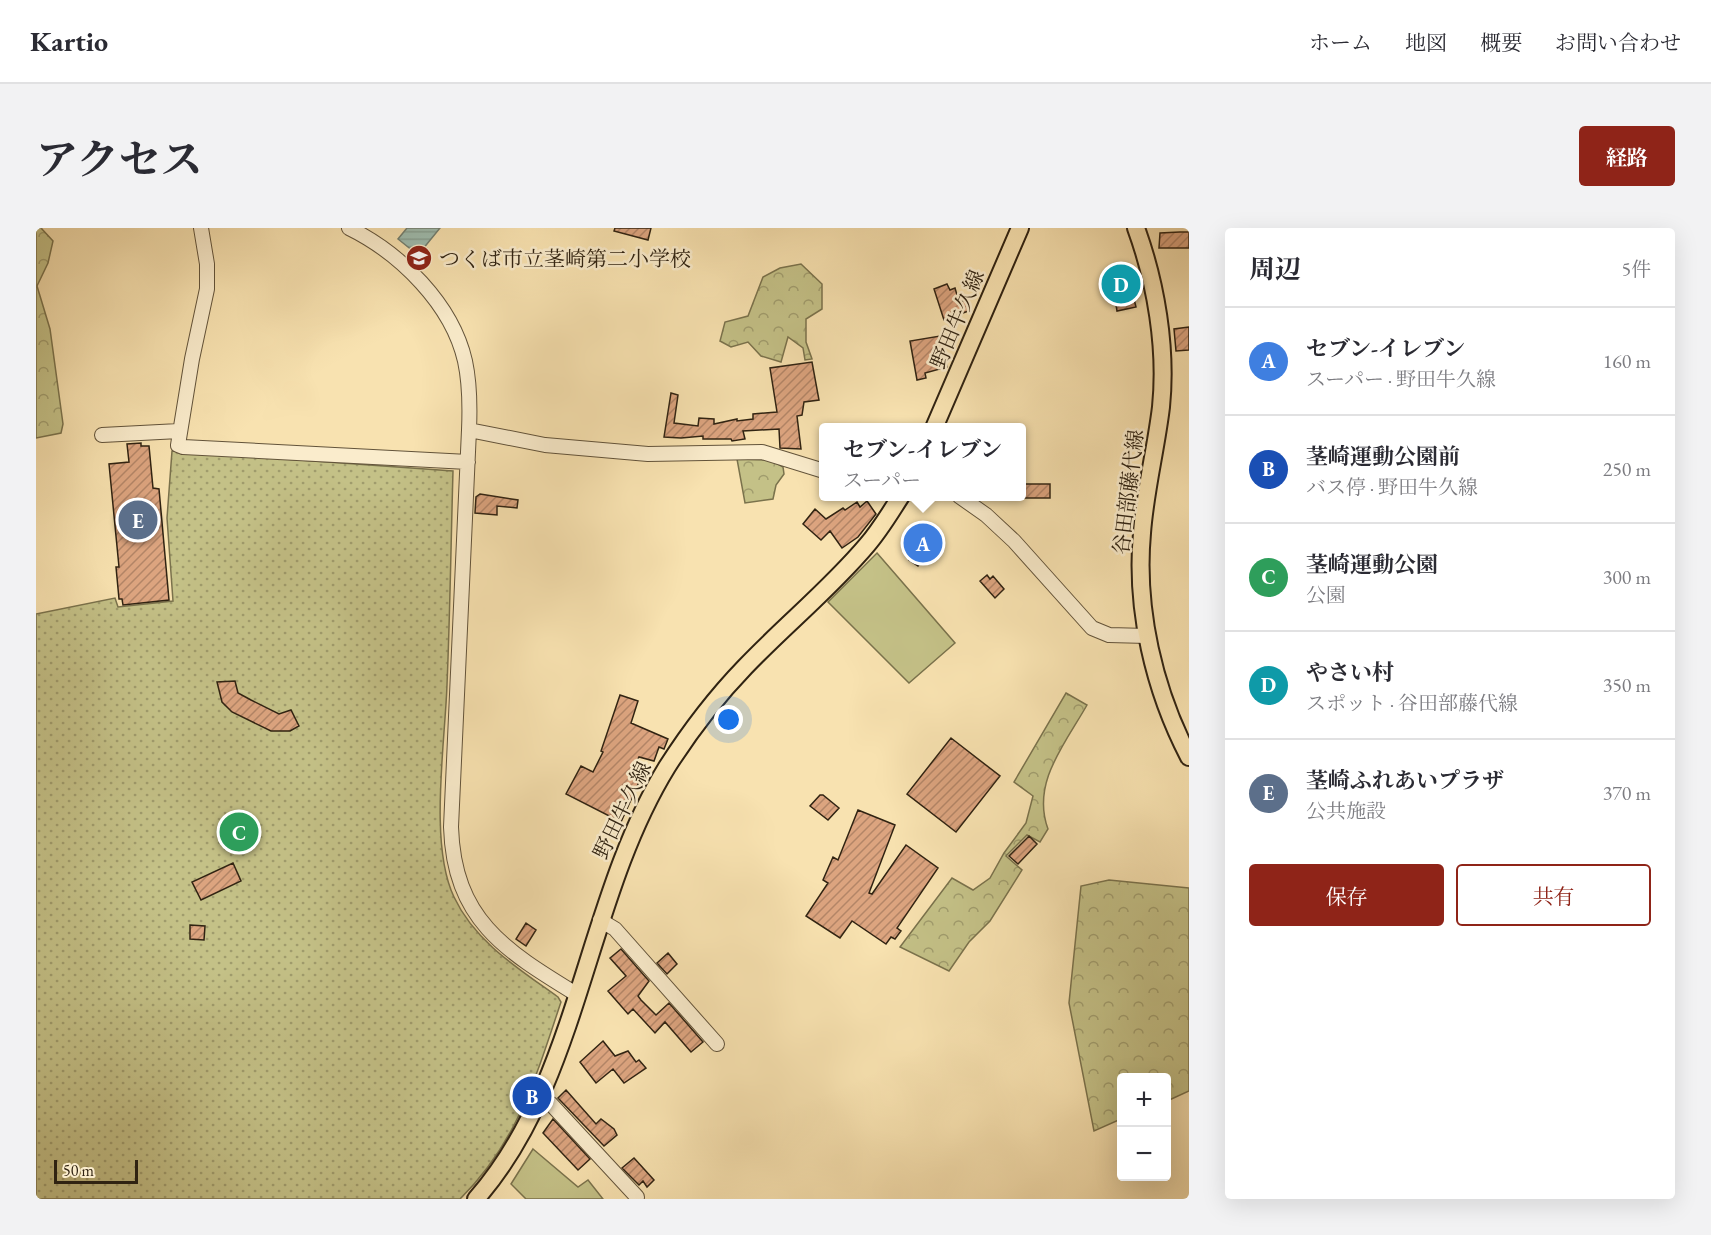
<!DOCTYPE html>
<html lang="ja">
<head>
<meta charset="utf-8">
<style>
  :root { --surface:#fff; --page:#f2f2f3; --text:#2b2b33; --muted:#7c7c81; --line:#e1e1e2; --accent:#8f2418 }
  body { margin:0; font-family:"EB Garamond","Noto Serif JP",serif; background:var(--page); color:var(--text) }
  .controls { position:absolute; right:18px; bottom:18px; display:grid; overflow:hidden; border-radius:6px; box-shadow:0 6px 24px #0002 }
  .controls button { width:54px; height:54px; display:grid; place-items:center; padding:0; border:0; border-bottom:2px solid var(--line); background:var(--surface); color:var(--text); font:30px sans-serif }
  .scale { position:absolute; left:18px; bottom:15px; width:84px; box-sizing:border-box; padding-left:6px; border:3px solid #302312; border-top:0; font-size:16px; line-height:21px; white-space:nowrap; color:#302312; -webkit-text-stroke:4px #faeccc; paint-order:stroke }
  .you { position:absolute; left:693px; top:492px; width:21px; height:21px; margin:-15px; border:4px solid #fff; border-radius:50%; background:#1a73e8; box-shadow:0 0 0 9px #1a73e833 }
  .badge { display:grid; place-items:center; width:39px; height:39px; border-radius:50%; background:var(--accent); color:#fff; font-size:20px; font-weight:700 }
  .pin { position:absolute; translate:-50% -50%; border:3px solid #fff; box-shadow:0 2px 6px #0006 }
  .popup { position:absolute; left:783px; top:195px; width:207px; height:78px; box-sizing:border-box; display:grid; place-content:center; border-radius:6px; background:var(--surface); filter:drop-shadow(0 2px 4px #0005); font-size:20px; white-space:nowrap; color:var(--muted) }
  .popup b { font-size:22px; color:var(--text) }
  .popup::after { content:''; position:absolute; left:50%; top:100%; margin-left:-12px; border:12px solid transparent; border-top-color:var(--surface) }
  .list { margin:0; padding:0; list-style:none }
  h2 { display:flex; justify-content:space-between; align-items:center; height:78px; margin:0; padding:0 24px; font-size:26px }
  h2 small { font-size:20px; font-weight:400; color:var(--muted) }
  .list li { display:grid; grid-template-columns:39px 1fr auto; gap:18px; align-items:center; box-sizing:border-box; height:108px; padding:0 24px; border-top:2px solid var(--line) }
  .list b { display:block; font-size:22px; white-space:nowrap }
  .list p { margin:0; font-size:20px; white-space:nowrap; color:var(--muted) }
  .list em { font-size:20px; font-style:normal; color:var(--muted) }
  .actions { display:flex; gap:12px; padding:18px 24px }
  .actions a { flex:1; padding:14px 0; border:2px solid var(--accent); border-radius:6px; text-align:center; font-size:21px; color:var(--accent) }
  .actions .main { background:var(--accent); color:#fff }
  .map { position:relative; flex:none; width:1153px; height:971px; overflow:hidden; border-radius:6px }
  header { display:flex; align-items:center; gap:36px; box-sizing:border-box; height:84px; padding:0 30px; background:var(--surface); border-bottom:2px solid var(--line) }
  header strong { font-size:28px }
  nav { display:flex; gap:33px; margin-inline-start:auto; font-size:21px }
  .intro { display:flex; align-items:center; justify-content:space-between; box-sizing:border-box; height:144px; padding:0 36px }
  h1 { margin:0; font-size:42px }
  .button { padding:15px 27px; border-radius:6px; background:var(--accent); color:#fff; font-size:21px; font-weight:700 }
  main { display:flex; gap:36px; padding:0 36px }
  aside { flex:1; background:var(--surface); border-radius:6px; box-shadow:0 6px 24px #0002 }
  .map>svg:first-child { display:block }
  .grass { fill:#c4c187; stroke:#7a724c; stroke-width:1.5 }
  .forest { fill:url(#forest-crowns); stroke:#7a724c; stroke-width:1.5 }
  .park { fill:url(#park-dots); stroke:#7a724c; stroke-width:1.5 }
  .water { fill:url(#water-rules); stroke:#727f71; stroke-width:1.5 }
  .building { fill:url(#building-hatch); stroke:#302312; stroke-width:1.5 }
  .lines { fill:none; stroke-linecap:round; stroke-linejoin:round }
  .minor-casing { stroke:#62533a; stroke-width:16 }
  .major-casing { stroke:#302312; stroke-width:20 }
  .minor { stroke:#faeccc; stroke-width:14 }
  .major { stroke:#f8e2b0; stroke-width:16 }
  .labels { text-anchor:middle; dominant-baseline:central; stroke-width:5; stroke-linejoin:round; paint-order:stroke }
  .poi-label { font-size:21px; fill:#302312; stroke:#faeccc; text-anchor:start }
  .street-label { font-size:21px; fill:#302312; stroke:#faeccc }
</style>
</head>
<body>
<header>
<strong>Kartio</strong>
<nav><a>ホーム</a><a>地図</a><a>概要</a><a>お問い合わせ</a></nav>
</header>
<div class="intro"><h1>アクセス</h1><a class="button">経路</a></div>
<main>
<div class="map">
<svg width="1153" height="971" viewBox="0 0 1153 971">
  <defs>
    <pattern id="forest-crowns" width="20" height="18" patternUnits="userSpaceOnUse" patternTransform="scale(1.5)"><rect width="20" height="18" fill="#c4c187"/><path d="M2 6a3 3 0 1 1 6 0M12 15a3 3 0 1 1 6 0" fill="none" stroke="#a09c6d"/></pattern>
    <pattern id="park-dots" width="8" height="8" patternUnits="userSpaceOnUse" patternTransform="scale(1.5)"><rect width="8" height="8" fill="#c4c187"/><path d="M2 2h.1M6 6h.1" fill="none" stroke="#a09c6d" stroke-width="1.8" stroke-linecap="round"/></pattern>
    <pattern id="water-rules" width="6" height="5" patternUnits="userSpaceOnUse" patternTransform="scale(1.5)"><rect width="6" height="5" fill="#9ebdb0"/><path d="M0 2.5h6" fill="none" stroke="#88a296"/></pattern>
    <pattern id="building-hatch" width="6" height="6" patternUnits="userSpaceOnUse" patternTransform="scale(1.5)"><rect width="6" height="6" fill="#dca47f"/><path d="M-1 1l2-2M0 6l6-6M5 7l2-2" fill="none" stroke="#b38567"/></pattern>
  </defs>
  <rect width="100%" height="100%" fill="#f8e2b0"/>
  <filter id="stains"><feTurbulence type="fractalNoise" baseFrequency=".00333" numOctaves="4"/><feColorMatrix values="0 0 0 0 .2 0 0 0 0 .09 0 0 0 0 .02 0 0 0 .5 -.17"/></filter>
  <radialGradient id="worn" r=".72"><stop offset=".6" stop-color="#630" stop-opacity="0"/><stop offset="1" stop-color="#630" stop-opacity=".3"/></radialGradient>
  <path class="grass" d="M 841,325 L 919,415 L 873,455 L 792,374 Z
    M 497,921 L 542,959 L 552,952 L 567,971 L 490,971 L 475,956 Z"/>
  <path class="forest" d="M 0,0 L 5,0 L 17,13 L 12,35 L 1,58 L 14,101 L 27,196 L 25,205 L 0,210 Z
    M 765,36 L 786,56 L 786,81 L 770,91 L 770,114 L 776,131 L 769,132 L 767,120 L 752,109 L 745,134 L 725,128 L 712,114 L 695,119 L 684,113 L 689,94 L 712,88 L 727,49 L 744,40 Z
    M 701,231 L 735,232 L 747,239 L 748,246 L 740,257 L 737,271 L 709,275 Z
    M 1030,465 L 1051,477 C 1029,516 995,555 1012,601 L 1004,614 L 991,607 L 970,628 L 986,642 L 954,693 L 933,714 L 913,743 L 864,719 L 916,650 L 937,662 L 954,650 L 968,625 L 990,595 L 997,568 L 978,554 Z
    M 1073,652 L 1153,660 L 1153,863 L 1131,873 L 1130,850 L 1086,850 L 1085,891 L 1058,903 L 1033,775 L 1045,658 Z"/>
  <path class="park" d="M 136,223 L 417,243 C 415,314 414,386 411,457 C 409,515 393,617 418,669 C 439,714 483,741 522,769 L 525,774 C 500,848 482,914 424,971 L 0,971 L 0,386 L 79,370 L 82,379 L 137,373 L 131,290 Z"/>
  <path class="water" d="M 371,0 L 404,0 L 382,27 L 362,11 Z"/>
  <path class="building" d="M 579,0 L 615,0 L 612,12 L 578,3 Z
    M 1144,4 L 1153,4 L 1153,20 L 1123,20 L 1124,5 Z
    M 1091,44 L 1100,79 L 1081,83 L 1075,45 Z
    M 911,56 L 914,62 L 919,60 L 923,74 L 931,72 L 935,82 L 908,92 L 898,61 Z
    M 1153,99 L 1153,122 L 1140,123 L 1138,101 Z
    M 904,108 L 911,139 L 889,145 L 890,150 L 881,152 L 874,113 Z
    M 776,134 L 783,172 L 768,174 L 766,187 L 761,188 L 765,221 L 744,220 L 743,201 L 707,203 L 709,211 L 696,213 L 695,211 L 667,211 L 667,208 L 645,210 L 628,209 L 635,165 L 642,167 L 638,195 L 662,198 L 663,190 L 678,191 L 678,196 L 701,191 L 701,193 L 717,191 L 717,186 L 741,184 L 734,140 Z
    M 105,215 L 105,218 L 113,218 L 117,260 L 123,261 L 133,372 L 87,377 L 86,371 L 83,371 L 80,339 L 83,339 L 73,236 L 93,234 L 91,216 Z
    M 986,256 L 1014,256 L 1014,270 L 986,270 Z
    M 444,266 L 482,272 L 481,280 L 461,278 L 461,287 L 439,285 L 440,269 Z
    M 831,273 L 840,286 L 822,309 L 806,320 L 794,303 L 785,312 L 767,296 L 779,281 L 790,291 L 807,280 L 809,282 L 821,274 L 824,279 Z
    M 887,301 L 901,310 L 882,338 L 873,332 L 875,329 L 871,326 Z
    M 951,347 L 954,351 L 957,348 L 968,361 L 959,370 L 944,353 Z
    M 199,453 L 202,465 L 215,472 L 243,486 L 255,482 L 263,498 L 254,503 L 235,503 L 196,484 L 186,474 L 181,454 Z
    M 584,467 L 602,473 L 595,495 L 632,511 L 628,521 L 623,519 L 618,533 L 603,529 L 593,548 L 603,554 L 585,594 L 530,566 L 545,538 L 557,544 L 567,524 L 565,523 Z
    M 915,510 L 964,548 L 920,604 L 871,566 Z
    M 784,567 L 787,567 L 803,580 L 792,592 L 774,578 Z
    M 822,582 L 859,597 L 833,665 L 836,666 L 870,617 L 902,640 L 861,700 L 865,703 L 859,711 L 855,709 L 850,716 L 816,693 L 804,710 L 770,688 L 792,655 L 787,652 L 797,629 L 802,632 Z
    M 993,608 L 1001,616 L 982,636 L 973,628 Z
    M 197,635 L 205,653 L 165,672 L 156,654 Z
    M 490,695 L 500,702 L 490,718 L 480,711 Z
    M 154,697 L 169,698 L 168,712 L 154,711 Z
    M 585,721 L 613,753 L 602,768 L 605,772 L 620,787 L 633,775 L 667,814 L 655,824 L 629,794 L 619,805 L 597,781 L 592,786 L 572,763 L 590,748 L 574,730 Z
    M 632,725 L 641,736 L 631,746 L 621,735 Z
    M 567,813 L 579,828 L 592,823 L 600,834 L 603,832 L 610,840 L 588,855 L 577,841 L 560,855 L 544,834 Z
    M 530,862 L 560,896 L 565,891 L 578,901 L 581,907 L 568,918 L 522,870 Z
    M 517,891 L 554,931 L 542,942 L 507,905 Z
    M 598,930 L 618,952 L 611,959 L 607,953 L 603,957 L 586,940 Z"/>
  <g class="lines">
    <g class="minor-casing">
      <path id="minor" d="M 165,0 L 171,36 L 171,61 L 156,131 L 142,217 L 147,219 L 432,234
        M 313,0 C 364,25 416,76 429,133 C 434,156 434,179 433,202 L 415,599 C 418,691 468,722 540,766
        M 433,202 L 509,217 L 612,226 L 726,224 L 788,243
        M 66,207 L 143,203
        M 923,268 L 950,287 L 978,313 L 1056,400 L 1073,407 L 1111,408
        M 564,692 L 579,701 L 681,816
        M 504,869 L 515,876 L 601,969"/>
    </g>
    <g class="major-casing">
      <path id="major" d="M 1100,0 C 1120,55 1131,120 1125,179 C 1120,221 1109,263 1106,305 C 1099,381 1118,462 1153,529
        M 898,200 L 984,0
        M 440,971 C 544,853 548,674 631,539 C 654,503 680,469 709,439 C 749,397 794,361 831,317 C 844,302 854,285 865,268"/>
    </g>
    <use href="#minor" class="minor"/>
    <use href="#major" class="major"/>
  </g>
  <defs>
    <g id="school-disc" transform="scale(1.35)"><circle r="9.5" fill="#8f2418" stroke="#faeccc"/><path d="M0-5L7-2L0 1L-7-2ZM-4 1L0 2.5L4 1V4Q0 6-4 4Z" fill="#fff"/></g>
  </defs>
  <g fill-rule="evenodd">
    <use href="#school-disc" x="383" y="30"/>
  </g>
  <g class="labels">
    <g class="poi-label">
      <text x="403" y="30">つくば市立茎崎第二小学校</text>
    </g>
    <g class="street-label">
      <text transform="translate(921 91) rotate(-67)">野田牛久線</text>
      <text transform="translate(1092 264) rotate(-83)">谷田部藤代線</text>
      <text transform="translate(586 582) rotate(-64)">野田牛久線</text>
    </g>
  </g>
  <rect width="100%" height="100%" filter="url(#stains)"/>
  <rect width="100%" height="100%" fill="url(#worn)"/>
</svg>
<div class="controls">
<button>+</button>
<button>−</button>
</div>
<div class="scale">50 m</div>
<div class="you"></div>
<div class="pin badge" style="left:887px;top:315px;background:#3f7fe0">A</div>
<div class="popup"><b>セブン-イレブン</b>スーパー</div>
<div class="pin badge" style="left:496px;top:868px;background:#1a4fb4">B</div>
<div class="pin badge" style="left:203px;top:604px;background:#2e9e5b">C</div>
<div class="pin badge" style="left:1085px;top:56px;background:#0f9aa8">D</div>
<div class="pin badge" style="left:102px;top:292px;background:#5c6f8a">E</div>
</div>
<aside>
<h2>周辺<small>5件</small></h2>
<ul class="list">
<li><span class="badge" style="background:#3f7fe0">A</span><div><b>セブン-イレブン</b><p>スーパー · 野田牛久線</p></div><em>160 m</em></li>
<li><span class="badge" style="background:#1a4fb4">B</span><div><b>茎崎運動公園前</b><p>バス停 · 野田牛久線</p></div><em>250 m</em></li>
<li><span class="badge" style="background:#2e9e5b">C</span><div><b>茎崎運動公園</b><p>公園</p></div><em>300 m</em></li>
<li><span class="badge" style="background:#0f9aa8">D</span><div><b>やさい村</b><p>スポット · 谷田部藤代線</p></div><em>350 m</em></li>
<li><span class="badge" style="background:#5c6f8a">E</span><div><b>茎崎ふれあいプラザ</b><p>公共施設</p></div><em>370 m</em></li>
</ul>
<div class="actions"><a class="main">保存</a><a>共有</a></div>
</aside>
</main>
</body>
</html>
